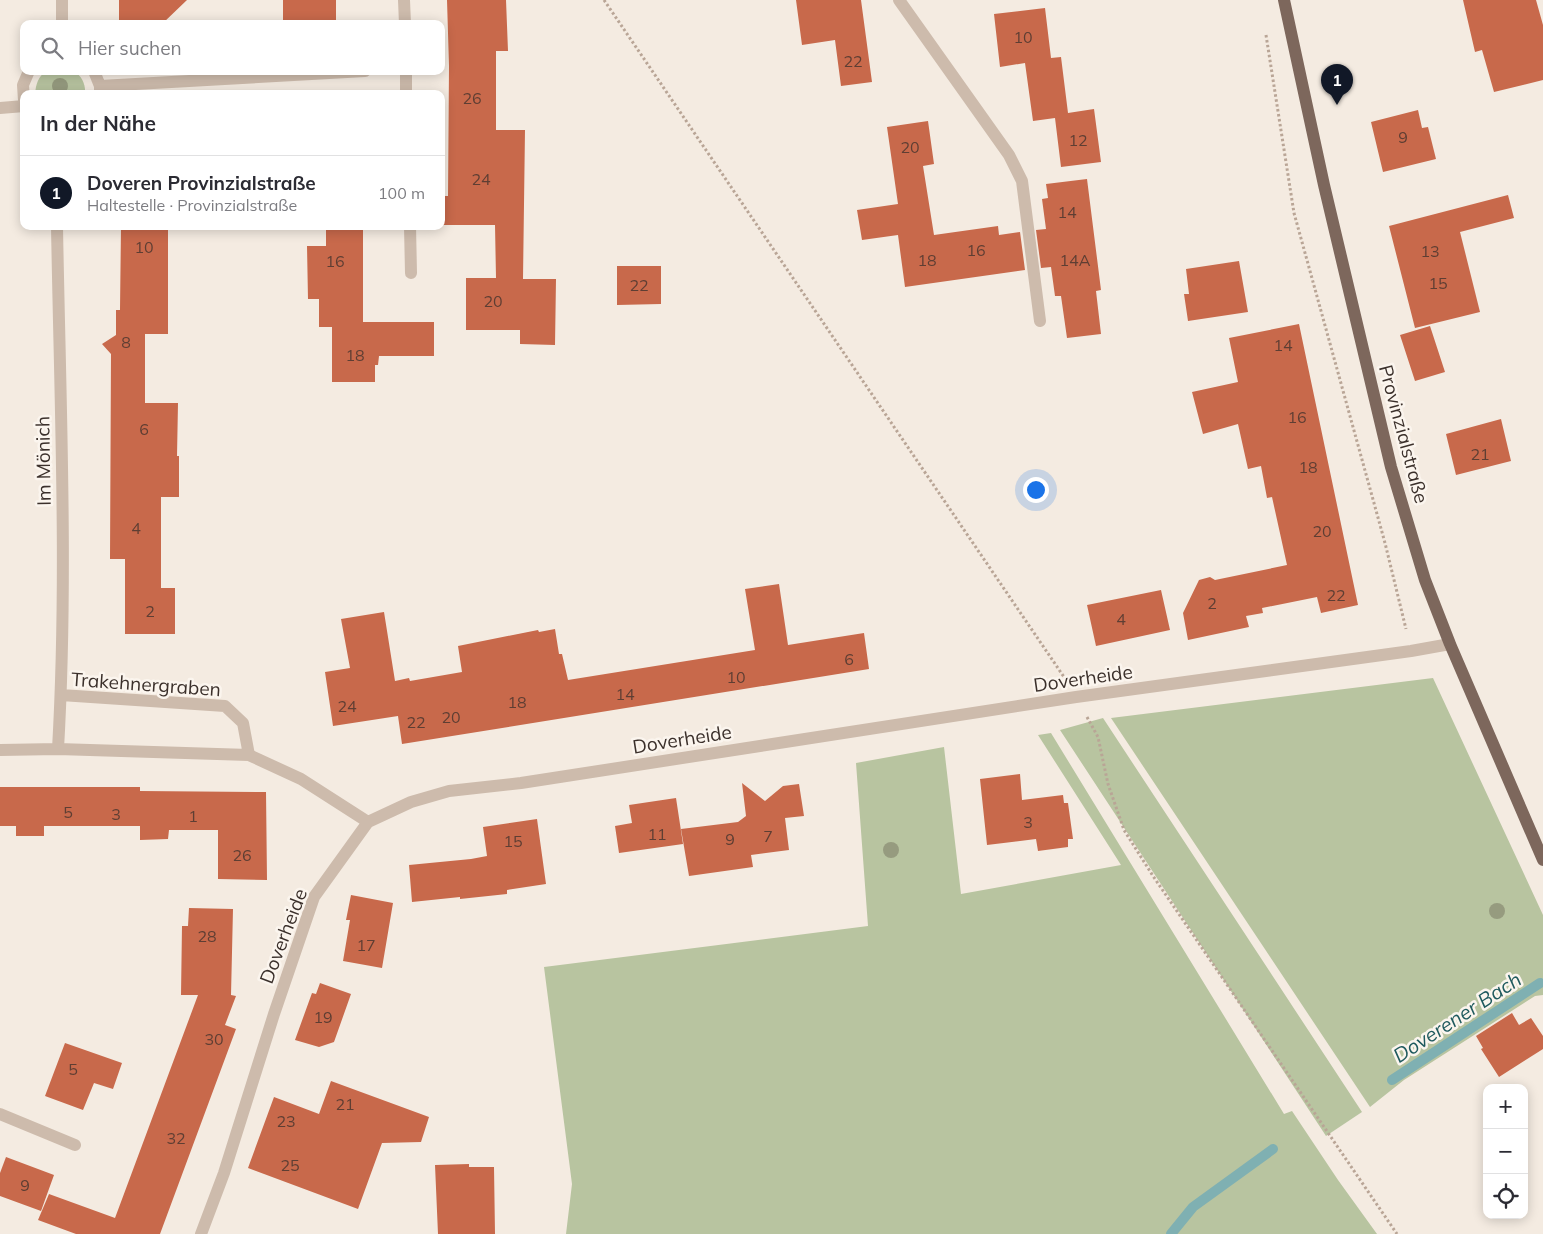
<!DOCTYPE html>
<html lang="de">
<head>
<meta charset="utf-8">
<style>
  :root { --surface:#fff; --page:#f2f2f3; --text:#2b2b33; --muted:#7c7c81; --line:#e1e1e2; --accent:#111827 }
  body { margin:0; font-family:Mulish,sans-serif; background:var(--page); color:var(--text) }
  .controls { position:absolute; right:15px; bottom:15px; display:grid; overflow:hidden; border-radius:10px; box-shadow:0 2px 12px #0003 }
  .controls button { width:45px; height:45px; display:grid; place-items:center; padding:0; border:0; border-bottom:1px solid var(--line); background:var(--surface); color:var(--text); font:25px sans-serif }
  .you { position:absolute; left:1035px; top:489px; width:18px; height:18px; margin:-12px; border:4px solid #fff; border-radius:50%; background:#1a73e8; box-shadow:0 0 0 8px #1a73e833 }
  .badge { display:grid; place-items:center; width:32px; height:32px; border-radius:50%; background:var(--accent); color:#fff; font-size:16px; font-weight:700 }
  .pin { position:absolute; translate:-50% -41px; filter:drop-shadow(0 1px 2px #0008) }
  .pin::after { content:''; position:absolute; top:26px; width:18px; height:15px; background:inherit; clip-path:polygon(0 0,100% 0,50% 100%) }
  .list { margin:0; padding:0; list-style:none }
  h2 { display:flex; justify-content:space-between; align-items:center; height:65px; margin:0; padding:0 20px; font-size:21px }
  h2 small { font-size:16px; font-weight:400; color:var(--muted) }
  .list li { display:grid; grid-template-columns:32px 1fr auto; gap:15px; align-items:center; box-sizing:border-box; height:75px; padding:0 20px; border-top:1px solid var(--line) }
  .list b { display:block; font-size:19px; white-space:nowrap }
  .list p { margin:0; font-size:16px; white-space:nowrap; color:var(--muted) }
  .list em { font-size:16px; font-style:normal; color:var(--muted) }
  .icon { flex:none; width:28px; height:28px; fill:none; stroke:currentColor; stroke-width:2; stroke-linecap:round; stroke-linejoin:round }
  .map { position:relative; flex:none; width:1543px; height:1234px; overflow:hidden }
  .search { position:absolute; background:var(--surface); box-shadow:0 2px 12px #0003; left:20px; top:20px; width:425px; height:55px; display:flex; align-items:center; gap:12px; box-sizing:border-box; padding:0 18px; border-radius:10px; color:var(--muted); font-size:19px }
  .panel { position:absolute; background:var(--surface); box-shadow:0 2px 12px #0003; left:20px; top:90px; width:425px; height:140px; border-radius:10px }
  .map>svg:first-child { display:block }
  .green { fill:#b8c4a0 }
  .lines { fill:none; stroke-linecap:round; stroke-linejoin:round }
  .stream { stroke:#7fb0b2; stroke-width:10 }
  .building { fill:#c8694b }
  .path { stroke:#b9a596; stroke-width:3; stroke-dasharray:2.5 2.5; stroke-linecap:butt }
  .minor { stroke:#cdbbac; stroke-width:12 }
  .major { stroke:#7d675c; stroke-width:12 }
  .tree { fill:#969b7f }
  .labels { text-anchor:middle; dominant-baseline:central; stroke-width:5; stroke-linejoin:round; paint-order:stroke }
  .number-label { font-size:16px; fill:#5e3e33 }
  .street-label { font-size:19px; fill:#3b302b; stroke:#fbf5ee }
  .water-label { font-size:20px; font-style:italic; fill:#1f5a5e; stroke:#fbf5ee }
</style>
</head>
<body>
<div class="map">
<svg width="1543" height="1234" viewBox="0 0 1543 1234">
  <rect width="100%" height="100%" fill="#f4ebe1"/>
  <path class="green" d="M 46,71 L 74,71 C 82,76 86,85 85,94 L 35,94 C 36,84 38,77 46,71 Z
    M 1433,678 L 1543,915 L 1543,995 L 1535,996 L 1404,1080 L 1370,1107 L 1111,718 Z
    M 1103,718 L 1362,1112 L 1326,1136 L 1060,730 Z
    M 1051,733 L 1284,1114 L 1292,1111 L 1338,1180 L 1377,1234 L 566,1234 L 572,1184 L 544,967 L 868,926 L 856,763 L 944,747 L 961,894 L 1121,865 L 1038,735 Z"/>
  <g class="lines">
    <path class="stream" d="M 1392,1080 L 1540,983
      M 1171,1234 L 1193,1207 L 1273,1149"/>
  </g>
  <path class="building" d="M 119,0 L 187,0 L 162,24 L 119,24 Z
    M 283,0 L 336,0 L 336,24 L 283,24 Z
    M 447,0 L 506,0 L 508,51 L 496,51 L 496,130 L 525,130 L 523,279 L 556,279 L 555,345 L 520,344 L 520,330 L 466,330 L 466,278 L 496,278 L 495,225 L 441,225 L 441,196 L 448,196 L 449,66 Z
    M 796,0 L 861,0 L 872,82 L 841,86 L 835,40 L 802,45 Z
    M 1463,0 L 1536,0 L 1543,25 L 1543,80 L 1494,92 L 1482,50 L 1475,52 Z
    M 1045,8 L 1051,58 L 1061,57 L 1068,113 L 1094,109 L 1101,162 L 1061,167 L 1055,118 L 1033,121 L 1025,63 L 1000,67 L 994,14 Z
    M 1418,110 L 1422,128 L 1428,127 L 1436,159 L 1383,172 L 1371,122 Z
    M 928,121 L 934,164 L 923,166 L 934,235 L 998,226 L 999,235 L 1020,232 L 1025,270 L 905,287 L 898,235 L 862,240 L 857,210 L 898,204 L 887,127 Z
    M 1087,179 L 1101,290 L 1096,291 L 1101,334 L 1067,338 L 1061,296 L 1055,296 L 1051,267 L 1041,268 L 1036,230 L 1046,229 L 1042,199 L 1048,198 L 1046,184 Z
    M 1508,195 L 1514,218 L 1460,232 L 1480,312 L 1415,328 L 1389,226 Z
    M 121,226 L 168,226 L 168,334 L 145,334 L 145,403 L 178,403 L 177,456 L 179,456 L 179,497 L 161,497 L 161,588 L 175,588 L 175,634 L 125,634 L 125,559 L 110,559 L 111,354 L 102,344 L 116,335 L 116,310 L 120,310 Z
    M 326,226 L 363,226 L 363,322 L 434,322 L 434,356 L 379,356 L 378,365 L 375,365 L 375,382 L 332,382 L 332,327 L 319,327 L 319,299 L 308,299 L 307,246 L 326,246 Z
    M 1239,261 L 1248,312 L 1188,321 L 1184,294 L 1189,294 L 1186,269 Z
    M 617,266 L 661,266 L 661,304 L 617,305 Z
    M 1299,324 L 1358,605 L 1321,613 L 1317,597 L 1262,608 L 1263,613 L 1246,616 L 1249,627 L 1188,640 L 1183,613 L 1199,580 L 1210,577 L 1215,580 L 1287,565 L 1272,497 L 1267,498 L 1261,466 L 1248,469 L 1238,424 L 1203,434 L 1192,392 L 1238,382 L 1229,338 Z
    M 1430,326 L 1445,372 L 1415,381 L 1400,335 Z
    M 1501,419 L 1511,461 L 1456,475 L 1446,434 Z
    M 779,584 L 788,645 L 864,633 L 869,669 L 402,744 L 398,716 L 333,726 L 325,672 L 350,668 L 341,619 L 384,612 L 395,681 L 409,678 L 410,681 L 462,672 L 458,646 L 538,630 L 539,632 L 555,629 L 559,654 L 562,654 L 568,680 L 755,650 L 745,589 Z
    M 1161,590 L 1170,630 L 1096,646 L 1087,605 Z
    M 1020,774 L 1022,800 L 1063,795 L 1064,803 L 1068,803 L 1073,839 L 1068,839 L 1068,847 L 1038,851 L 1036,839 L 987,845 L 980,779 Z
    M 742,783 L 765,801 L 783,786 L 799,784 L 804,816 L 785,818 L 789,850 L 751,855 L 753,867 L 689,876 L 681,829 L 738,822 L 746,816 Z
    M 0,787 L 140,787 L 140,791 L 266,792 L 267,880 L 218,879 L 218,830 L 169,830 L 168,839 L 140,840 L 140,826 L 44,826 L 44,836 L 16,836 L 16,826 L 0,826 Z
    M 676,798 L 683,844 L 619,853 L 615,826 L 632,823 L 629,805 Z
    M 537,819 L 546,884 L 507,890 L 507,894 L 460,899 L 460,897 L 412,902 L 409,865 L 471,859 L 487,856 L 483,827 Z
    M 351,895 L 393,903 L 382,968 L 343,961 L 350,920 L 346,920 Z
    M 189,908 L 233,909 L 231,995 L 236,996 L 225,1025 L 236,1029 L 160,1234 L 76,1234 L 38,1220 L 49,1194 L 115,1218 L 198,995 L 181,995 L 182,926 L 188,926 Z
    M 320,983 L 351,994 L 334,1042 L 319,1047 L 295,1040 L 312,993 L 316,994 Z
    M 1512,1013 L 1519,1025 L 1531,1018 L 1543,1036 L 1543,1049 L 1499,1077 L 1481,1049 L 1483,1048 L 1476,1036 Z
    M 65,1043 L 122,1063 L 113,1089 L 94,1083 L 83,1110 L 45,1096 Z
    M 331,1081 L 429,1117 L 421,1142 L 382,1143 L 358,1209 L 248,1168 L 274,1097 L 319,1114 Z
    M 6,1157 L 54,1175 L 41,1211 L 0,1196 L 0,1173 Z
    M 469,1164 L 469,1167 L 494,1167 L 495,1234 L 438,1234 L 435,1165 Z"/>
  <g class="lines">
    <path class="path" d="M 604,0 L 1064,677
      M 1266,35 L 1294,213 L 1385,543 L 1406,629
      M 1087,717 L 1098,737 L 1108,784 L 1124,830 L 1153,876 L 1397,1234"/>
    <path class="minor" d="M 404,0 L 405,24
      M 899,0 L 1009,155 L 1022,181 L 1040,321
      M 62,24 L 62,0
      M 94,71 L 100,86 L 100,94
      M 406,71 L 406,94
      M 100,86 L 365,71
      M 24,100 L 23,85 L 29,71
      M 0,108 L 24,106
      M 57,226 C 60,401 68,575 58,749
      M 410,226 L 411,273
      M 61,695 L 225,706 L 243,723 L 249,755
      M 0,750 L 58,749 L 249,755 L 301,779 L 368,822
      M 0,1114 L 75,1145
      M 201,1234 L 224,1173 L 274,1014 L 314,897 L 368,822 L 411,802 L 449,791 L 521,783 L 1076,697 L 1411,651 L 1450,644"/>
    <path class="major" d="M 1284,0 L 1324,185 L 1391,467 L 1425,580 L 1450,644 L 1543,860"/>
  </g>
  <g class="tree">
    <circle cx="60" cy="86" r="8"/>
    <circle cx="891" cy="850" r="8"/>
    <circle cx="1497" cy="911" r="8"/>
  </g>
  <g class="labels">
    <g class="number-label">
      <text x="1023" y="37">10</text>
      <text x="853" y="61">22</text>
      <text x="472" y="98">26</text>
      <text x="1403" y="137">9</text>
      <text x="1078" y="140">12</text>
      <text x="910" y="147">20</text>
      <text x="481" y="179">24</text>
      <text x="1067" y="212">14</text>
      <text x="144" y="247">10</text>
      <text x="976" y="250">16</text>
      <text x="1430" y="251">13</text>
      <text x="927" y="260">18</text>
      <text x="1075" y="260">14A</text>
      <text x="335" y="261">16</text>
      <text x="1438" y="283">15</text>
      <text x="639" y="285">22</text>
      <text x="493" y="301">20</text>
      <text x="126" y="342">8</text>
      <text x="1283" y="345">14</text>
      <text x="355" y="355">18</text>
      <text x="1297" y="417">16</text>
      <text x="144" y="429">6</text>
      <text x="1480" y="454">21</text>
      <text x="1308" y="467">18</text>
      <text x="136" y="528">4</text>
      <text x="1322" y="531">20</text>
      <text x="1336" y="595">22</text>
      <text x="1212" y="603">2</text>
      <text x="150" y="611">2</text>
      <text x="1121" y="619">4</text>
      <text x="849" y="659">6</text>
      <text x="736" y="677">10</text>
      <text x="625" y="694">14</text>
      <text x="517" y="702">18</text>
      <text x="347" y="706">24</text>
      <text x="451" y="717">20</text>
      <text x="416" y="722">22</text>
      <text x="68" y="812">5</text>
      <text x="116" y="814">3</text>
      <text x="193" y="816">1</text>
      <text x="1028" y="822">3</text>
      <text x="657" y="834">11</text>
      <text x="768" y="836">7</text>
      <text x="730" y="839">9</text>
      <text x="513" y="841">15</text>
      <text x="242" y="855">26</text>
      <text x="207" y="936">28</text>
      <text x="366" y="945">17</text>
      <text x="323" y="1017">19</text>
      <text x="214" y="1039">30</text>
      <text x="73" y="1069">5</text>
      <text x="345" y="1104">21</text>
      <text x="286" y="1121">23</text>
      <text x="176" y="1138">32</text>
      <text x="290" y="1165">25</text>
      <text x="25" y="1185">9</text>
    </g>
    <g class="street-label">
      <text transform="translate(1404 434) rotate(75)">Provinzialstraße</text>
      <text transform="translate(43 461) rotate(-91)">Im Mönich</text>
      <text transform="translate(1083 678) rotate(-8)">Doverheide</text>
      <text transform="translate(146 684) rotate(4)">Trakehnergraben</text>
      <text transform="translate(682 739) rotate(-9)">Doverheide</text>
      <text transform="translate(283 936) rotate(-69)">Doverheide</text>
    </g>
    <g class="water-label">
      <text transform="translate(1457 1017) rotate(-33)">Doverener Bach</text>
    </g>
  </g>
</svg>
<div class="controls">
<button>+</button>
<button>−</button>
<button><svg class="icon" aria-label="locate" viewBox="0 0 24 24"><circle cx="12" cy="12" r="6"/><path d="M12 2v4M12 18v4M2 12h4M18 12h4"/></svg></button>
</div>
<div class="you"></div>
<div class="pin badge" style="left:1337px;top:105px">1</div>
<div class="search"><svg class="icon" aria-label="search" viewBox="0 0 24 24"><circle cx="10" cy="10" r="6"/><path d="M15 15l6 6"/></svg>Hier suchen</div>
<section class="panel">
<h2>In der Nähe<small></small></h2>
<ul class="list">
<li><span class="badge">1</span><div><b>Doveren Provinzialstraße</b><p>Haltestelle · Provinzialstraße</p></div><em>100 m</em></li>
</ul>
</section>
</div>
</body>
</html>
